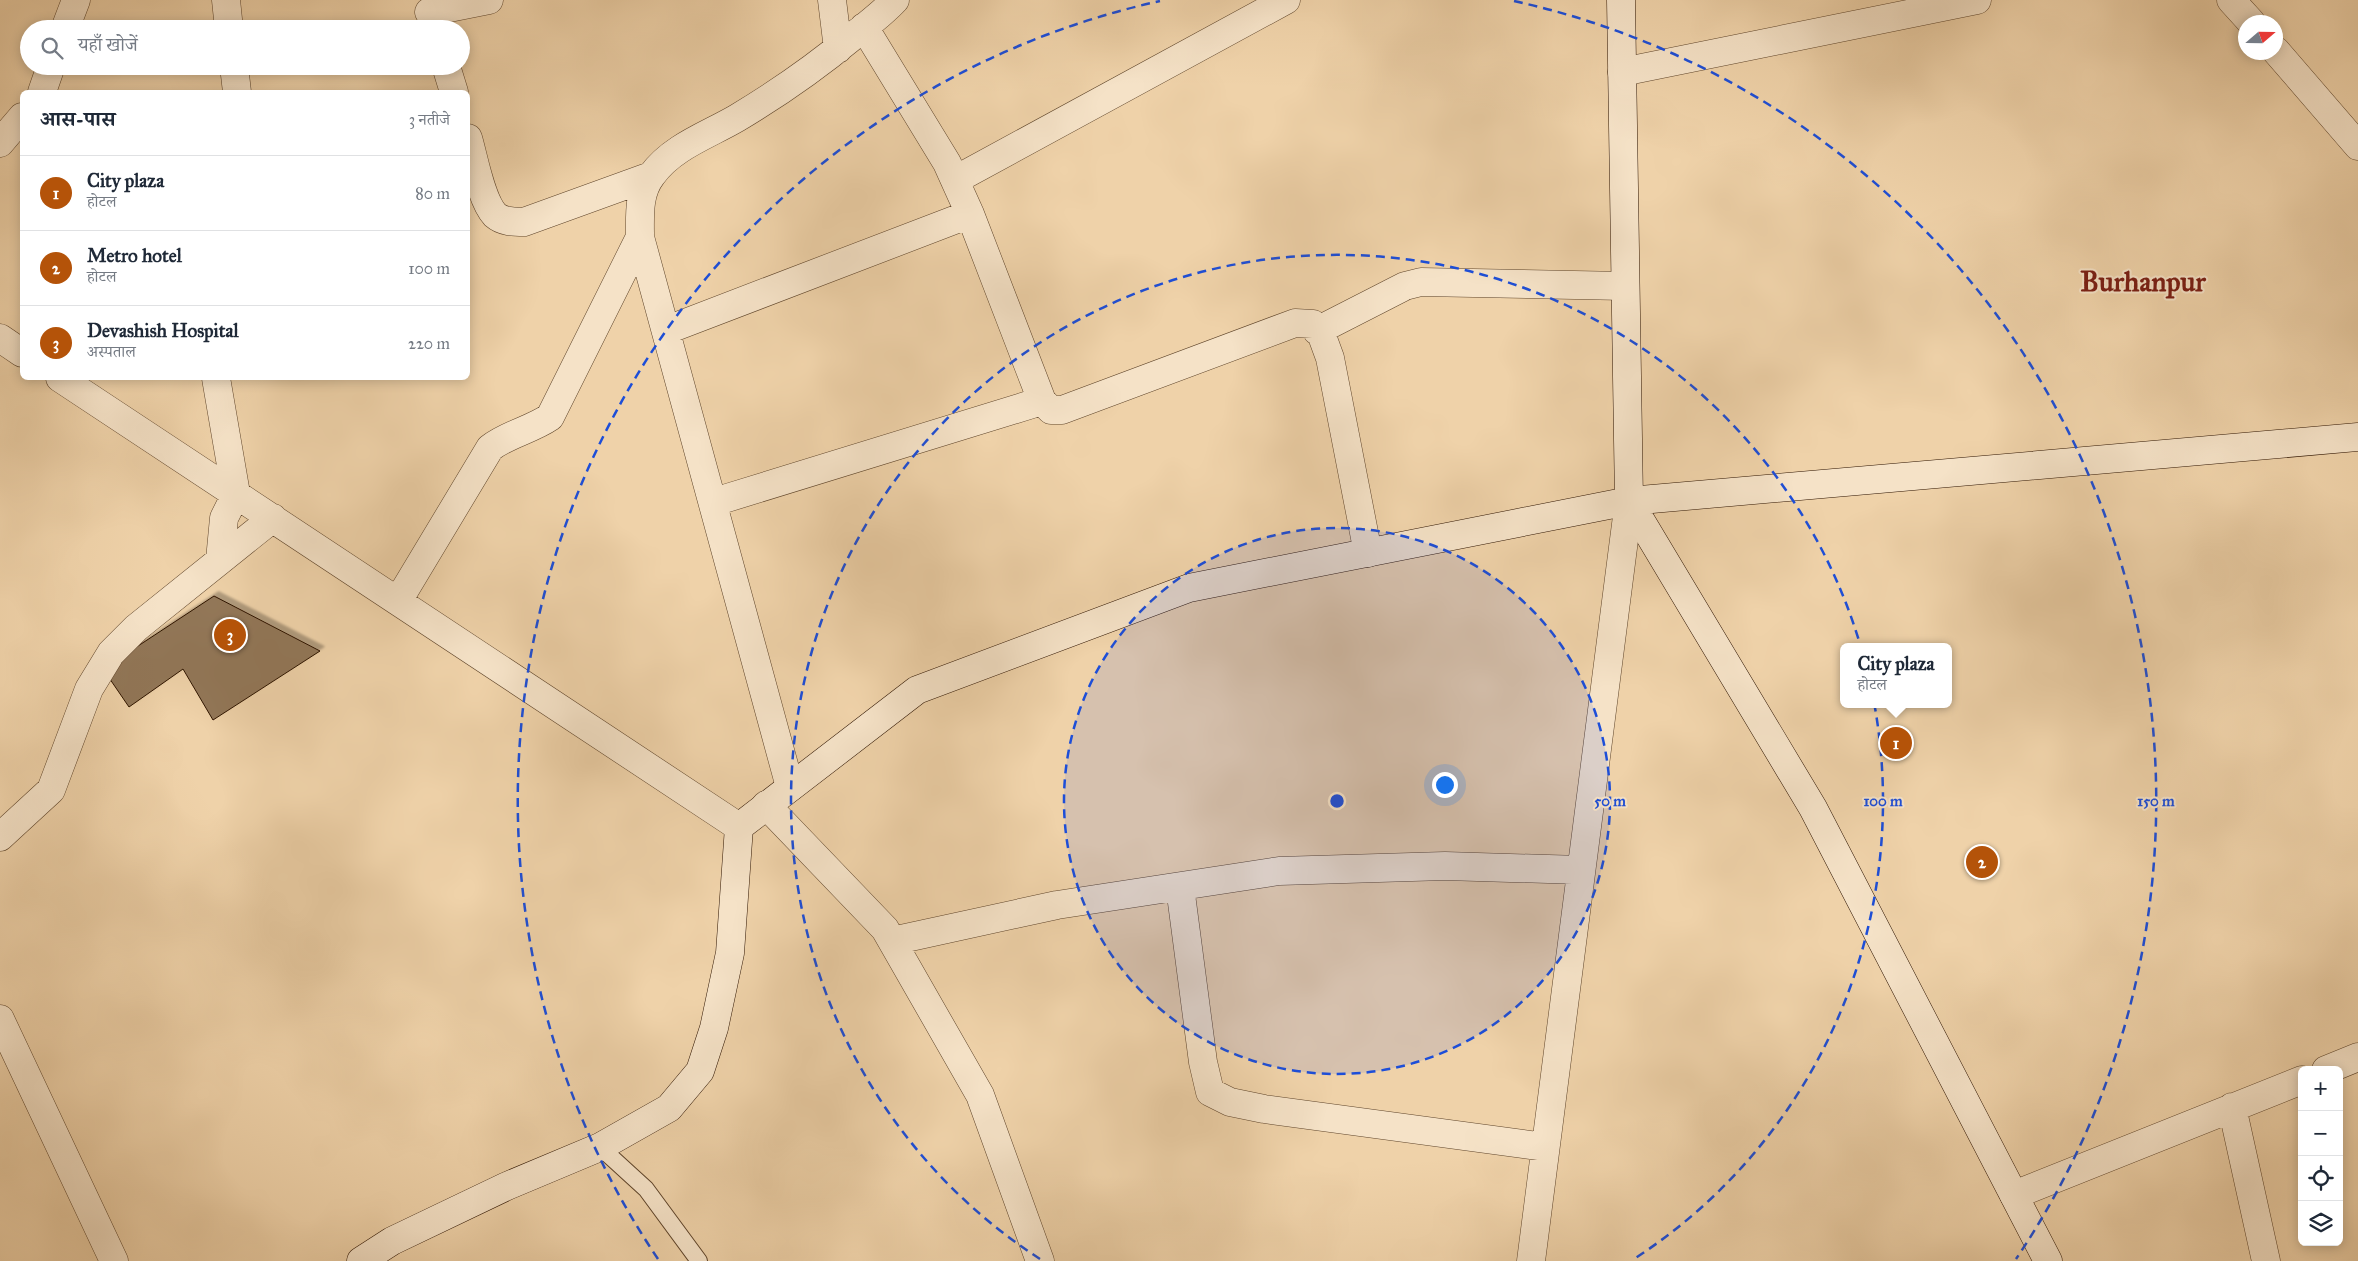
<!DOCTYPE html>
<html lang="hi">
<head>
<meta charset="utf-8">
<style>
  :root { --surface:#fff; --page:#f2f2f3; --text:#1f2937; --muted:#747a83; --line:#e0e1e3; --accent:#b45309 }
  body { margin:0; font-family:"IM FELL Great Primer","Noto Serif Devanagari",serif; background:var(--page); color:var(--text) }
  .controls { position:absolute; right:15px; bottom:15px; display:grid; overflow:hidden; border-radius:8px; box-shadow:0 2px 12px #0003 }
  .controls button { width:45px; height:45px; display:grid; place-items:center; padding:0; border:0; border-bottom:1px solid var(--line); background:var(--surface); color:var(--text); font:25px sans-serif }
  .compass { position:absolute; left:2238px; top:15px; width:45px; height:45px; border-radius:50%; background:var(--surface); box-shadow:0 2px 12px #0003; rotate:70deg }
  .you { position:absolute; left:1444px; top:784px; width:18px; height:18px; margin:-12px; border:4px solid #fff; border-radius:50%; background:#1a73e8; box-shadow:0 0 0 8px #1a73e833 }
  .badge { display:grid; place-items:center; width:32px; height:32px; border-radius:50%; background:var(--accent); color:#fff; font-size:16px; font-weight:700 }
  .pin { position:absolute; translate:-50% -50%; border:2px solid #fff; box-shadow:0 1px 5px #0006 }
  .popup { position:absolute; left:1840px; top:643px; width:112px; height:65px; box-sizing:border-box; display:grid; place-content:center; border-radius:8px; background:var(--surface); filter:drop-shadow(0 1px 4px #0005); font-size:16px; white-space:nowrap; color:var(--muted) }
  .popup b { font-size:19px; color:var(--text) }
  .popup::after { content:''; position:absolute; left:50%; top:100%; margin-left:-10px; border:10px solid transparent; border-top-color:var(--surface) }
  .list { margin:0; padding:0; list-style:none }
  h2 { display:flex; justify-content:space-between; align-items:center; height:65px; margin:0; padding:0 20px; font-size:21px }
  h2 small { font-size:16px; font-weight:400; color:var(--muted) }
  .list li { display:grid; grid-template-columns:32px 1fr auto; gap:15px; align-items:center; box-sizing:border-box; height:75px; padding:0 20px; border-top:1px solid var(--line) }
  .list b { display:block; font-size:19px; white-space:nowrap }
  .list p { margin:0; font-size:16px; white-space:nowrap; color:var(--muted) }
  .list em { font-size:16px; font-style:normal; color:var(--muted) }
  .icon { flex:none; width:28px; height:28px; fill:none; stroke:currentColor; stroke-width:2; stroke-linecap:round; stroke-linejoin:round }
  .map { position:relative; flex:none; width:2358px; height:1261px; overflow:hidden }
  .search { position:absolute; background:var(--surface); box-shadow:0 2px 12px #0003; left:20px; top:20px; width:450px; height:55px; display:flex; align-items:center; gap:12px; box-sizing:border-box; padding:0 18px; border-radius:28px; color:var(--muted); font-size:19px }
  .panel { position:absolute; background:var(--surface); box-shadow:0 2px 12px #0003; left:20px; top:90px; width:450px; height:290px; border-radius:8px }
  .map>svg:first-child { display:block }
  .building { fill:#927758; stroke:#2e1400; filter:url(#shadow) }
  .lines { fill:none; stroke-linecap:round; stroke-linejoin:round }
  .lane-casing { stroke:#5e442a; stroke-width:18 }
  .street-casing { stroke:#5e442a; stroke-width:29 }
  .secondary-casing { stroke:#2e1400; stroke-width:29 }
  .lane { stroke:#f5e2c7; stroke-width:16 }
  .street { stroke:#f5e2c7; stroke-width:28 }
  .secondary { stroke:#f5e2c7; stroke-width:28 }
  .ring { fill:none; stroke:#1d4ed8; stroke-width:2.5; stroke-dasharray:9 6 }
  .labels { text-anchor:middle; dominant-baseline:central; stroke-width:4; stroke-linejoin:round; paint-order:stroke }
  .town-label { font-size:28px; font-weight:bold; fill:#7a1f14; stroke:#f5e2c7 }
  .centre { fill:#1d4ed8; stroke:#f5e2c7; stroke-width:2.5 }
  .ring-label { font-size:15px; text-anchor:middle; font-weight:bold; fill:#1d4ed8; stroke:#f5e2c7; stroke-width:4; stroke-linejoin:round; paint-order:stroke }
</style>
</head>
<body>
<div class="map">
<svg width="2358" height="1261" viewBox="0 0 2358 1261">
  <defs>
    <filter id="shadow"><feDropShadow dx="4.5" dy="-4.5" stdDeviation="1" flood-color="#0004"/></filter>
  </defs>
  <rect width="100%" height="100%" fill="#efd2a9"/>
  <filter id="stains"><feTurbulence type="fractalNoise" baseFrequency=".004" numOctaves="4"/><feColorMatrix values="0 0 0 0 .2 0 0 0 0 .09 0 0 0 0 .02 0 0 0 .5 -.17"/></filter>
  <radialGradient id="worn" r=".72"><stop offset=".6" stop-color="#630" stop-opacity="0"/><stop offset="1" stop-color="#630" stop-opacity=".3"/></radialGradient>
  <path class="building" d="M 214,596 L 320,651 L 213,720 L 183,669 L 129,707 L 103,669 Z"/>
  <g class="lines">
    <g class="lane-casing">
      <path id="lane" d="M 600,1147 L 646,1189 L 699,1261"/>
    </g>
    <g class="street-casing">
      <path id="street" d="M 226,0 L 229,29
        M 832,0 L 838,49
        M 2231,0 L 2251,22
        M 429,12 L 489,0
        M 864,27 L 947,163 L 970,214 L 1042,401 L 1051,410 L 1062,410 L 1295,323 L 1313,324 L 1322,336 L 1330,358 L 1368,553
        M 65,29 L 76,0
        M 2276,51 L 2358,146
        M 234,66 L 237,92
        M 446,66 L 454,92
        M 1622,72 L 1977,0
        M 42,92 L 51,66
        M 468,138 C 474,158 481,200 495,215 C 503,222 514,222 524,222 L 651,176
        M 0,143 L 22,117
        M 955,180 L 1286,0
        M 667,330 L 970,214
        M 1317,331 L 1405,286 L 1421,282 L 1625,286
        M 0,338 L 22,353
        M 60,378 L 739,827
        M 216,378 L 236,494 L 224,518 L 220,560
        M 714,502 L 1042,401
        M 398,601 L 490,448 C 508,434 531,430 550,417 L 640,237
        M 790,787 L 640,237 C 640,215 638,193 652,175 C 672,147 708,135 737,118 C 777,94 816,67 852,37 C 867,25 882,14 895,0
        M 766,805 L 885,929 L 980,1095 L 1040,1261
        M 0,837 L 51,790 L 89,689 L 111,653 L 136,628 L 273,518
        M 1180,887 L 1203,1062 L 1210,1092 L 1230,1102 L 1264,1109 L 1545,1147
        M 892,941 L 1057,905 L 1279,871 L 1445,866 L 1581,870
        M 0,1019 L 114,1261
        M 2326,1070 L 2358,1057
        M 2232,1107 L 2266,1261
        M 2014,1195 L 2302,1080
        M 1531,1261 L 1629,501"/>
    </g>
    <g class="secondary-casing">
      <path id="secondary" d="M 1621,0 L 1629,501 L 1813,808 L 2048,1261
        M 361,1261 L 392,1241 L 507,1186 L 600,1147 L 669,1108 L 700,1071 L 714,1028 L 730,953 L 739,827 L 917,690 L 1189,588 L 1629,501 L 2358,437"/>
    </g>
    <use href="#lane" class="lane"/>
    <use href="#street" class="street"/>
    <use href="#secondary" class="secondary"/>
  </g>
  <circle cx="1337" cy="801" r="273" fill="#1d4ed8" fill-opacity=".12"/>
  <g class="ring">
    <circle cx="1337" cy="801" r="273"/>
    <path d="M1040 1259A546 546 0 1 1 1634 1259"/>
    <path d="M658 1259A819 819 0 0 1 1160 1M1514 1A819 819 0 0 1 2016 1259"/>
  </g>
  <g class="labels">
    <g class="town-label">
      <text x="2143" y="281">Burhanpur</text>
    </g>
  </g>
  <circle cx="1337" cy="801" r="8" class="centre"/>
  <g class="ring-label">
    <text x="1610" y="806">50 m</text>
    <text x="1883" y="806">100 m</text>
    <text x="2156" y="806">150 m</text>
  </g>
  <rect width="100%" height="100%" filter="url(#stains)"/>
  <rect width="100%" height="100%" fill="url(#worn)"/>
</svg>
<div class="controls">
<button>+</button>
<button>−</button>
<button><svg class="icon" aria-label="locate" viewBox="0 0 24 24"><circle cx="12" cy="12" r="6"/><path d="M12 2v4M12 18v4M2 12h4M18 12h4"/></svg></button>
<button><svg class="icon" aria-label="layers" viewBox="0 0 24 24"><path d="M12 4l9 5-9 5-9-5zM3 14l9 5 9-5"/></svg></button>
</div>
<svg class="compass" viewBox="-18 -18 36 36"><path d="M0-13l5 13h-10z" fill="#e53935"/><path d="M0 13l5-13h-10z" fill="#747a83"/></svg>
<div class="you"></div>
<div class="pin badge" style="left:1896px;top:743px">1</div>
<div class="popup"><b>City plaza</b>होटल</div>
<div class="pin badge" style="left:1982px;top:862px">2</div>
<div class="pin badge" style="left:230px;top:635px">3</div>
<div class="search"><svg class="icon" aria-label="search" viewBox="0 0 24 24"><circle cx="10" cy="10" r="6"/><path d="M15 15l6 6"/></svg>यहाँ खोजें</div>
<section class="panel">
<h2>आस-पास<small>3 नतीजे</small></h2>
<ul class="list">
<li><span class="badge">1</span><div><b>City plaza</b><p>होटल</p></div><em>80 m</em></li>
<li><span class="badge">2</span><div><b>Metro hotel</b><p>होटल</p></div><em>100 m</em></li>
<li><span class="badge">3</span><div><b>Devashish Hospital</b><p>अस्पताल</p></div><em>220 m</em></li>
</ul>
</section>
</div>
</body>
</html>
